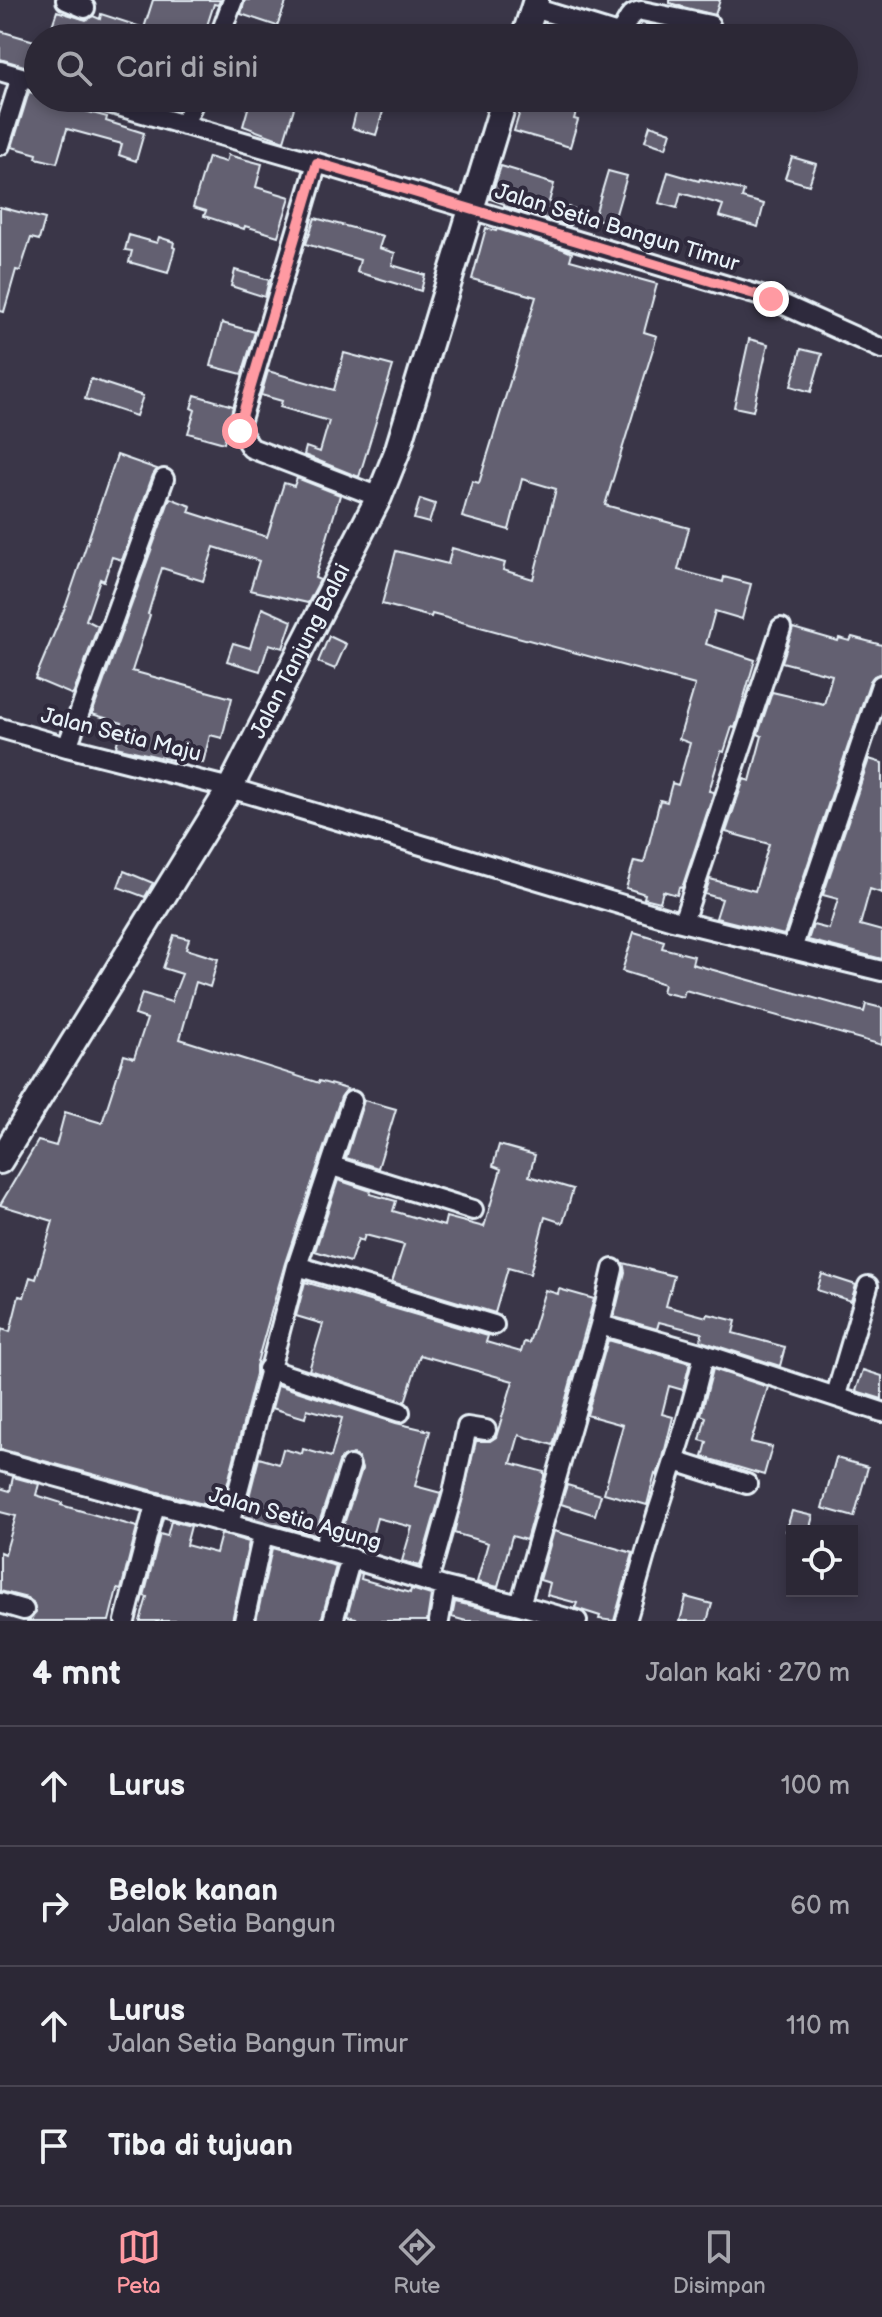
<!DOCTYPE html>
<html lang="id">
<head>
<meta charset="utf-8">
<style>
  :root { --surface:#2c2836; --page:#383442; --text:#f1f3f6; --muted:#a6a6ad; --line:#484451; --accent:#ff9aa2 }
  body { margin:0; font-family:"Balsamiq Sans",sans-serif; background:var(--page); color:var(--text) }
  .controls { position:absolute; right:24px; bottom:24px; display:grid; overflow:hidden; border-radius:0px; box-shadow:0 4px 12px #0003 }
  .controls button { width:72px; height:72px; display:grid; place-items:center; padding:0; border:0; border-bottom:2px solid var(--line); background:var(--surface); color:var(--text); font:40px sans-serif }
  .stop { position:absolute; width:24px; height:24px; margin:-18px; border:6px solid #ff9aa2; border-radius:50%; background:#fff }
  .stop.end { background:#ff9aa2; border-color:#fff; box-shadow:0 2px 8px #0008 }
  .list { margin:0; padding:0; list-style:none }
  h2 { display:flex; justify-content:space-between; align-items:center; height:104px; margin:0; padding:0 32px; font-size:34px }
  h2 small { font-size:26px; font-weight:400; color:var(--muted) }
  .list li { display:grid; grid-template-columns:52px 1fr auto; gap:24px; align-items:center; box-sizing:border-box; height:120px; padding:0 32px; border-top:2px solid var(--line) }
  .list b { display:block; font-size:30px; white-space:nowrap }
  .list p { margin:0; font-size:26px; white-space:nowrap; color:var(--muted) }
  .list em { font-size:26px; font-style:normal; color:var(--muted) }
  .icon { flex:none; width:44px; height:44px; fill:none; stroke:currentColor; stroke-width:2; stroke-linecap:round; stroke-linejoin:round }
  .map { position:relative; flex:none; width:882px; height:1621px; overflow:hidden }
  .search { position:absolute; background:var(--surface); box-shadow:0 4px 12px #0003; left:24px; right:24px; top:24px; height:88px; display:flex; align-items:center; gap:20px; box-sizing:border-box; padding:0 28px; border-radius:44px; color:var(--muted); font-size:30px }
  .sheet { height:584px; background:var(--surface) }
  nav { display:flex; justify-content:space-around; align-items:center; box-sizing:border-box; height:112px; border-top:2px solid var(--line); background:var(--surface); font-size:22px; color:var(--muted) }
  nav a { display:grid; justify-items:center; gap:4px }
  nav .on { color:var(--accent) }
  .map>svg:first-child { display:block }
  .building { fill:#636171; stroke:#e8f1f8; stroke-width:2 }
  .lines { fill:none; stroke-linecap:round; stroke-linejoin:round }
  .minor-casing { stroke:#e8f1f8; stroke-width:24 }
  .tertiary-casing { stroke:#e8f1f8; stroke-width:30 }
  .minor { stroke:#2f2a3d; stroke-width:18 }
  .tertiary { stroke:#2f2a3d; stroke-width:24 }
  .route { stroke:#ff9aa2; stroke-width:10 }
  .labels { text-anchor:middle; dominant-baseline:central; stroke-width:8; stroke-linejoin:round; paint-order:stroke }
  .street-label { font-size:22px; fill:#e8f1f8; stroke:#2f2a3d }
</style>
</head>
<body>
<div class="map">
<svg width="882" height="1621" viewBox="0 0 882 1621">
  <rect width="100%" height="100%" fill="#3a3648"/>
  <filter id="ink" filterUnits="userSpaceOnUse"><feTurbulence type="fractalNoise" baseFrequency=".0125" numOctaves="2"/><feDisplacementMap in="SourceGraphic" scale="16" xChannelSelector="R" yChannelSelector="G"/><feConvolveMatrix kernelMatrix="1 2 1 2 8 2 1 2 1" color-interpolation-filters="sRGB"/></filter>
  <g filter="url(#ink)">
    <path class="building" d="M 153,0 L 220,0 L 218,5 L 214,4 L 203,38 L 48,38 L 57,11 L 86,20 L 93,16 L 100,19 L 101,14 L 144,28 Z
      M 245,0 L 287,0 L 277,26 L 241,14 Z
      M 670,0 L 720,0 L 715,15 L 683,7 L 670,3 Z
      M 642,23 L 683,34 L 682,38 L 631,38 Z
      M 0,31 L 38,42 L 38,70 L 0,59 Z
      M 29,92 L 38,94 L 38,98 L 107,117 L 106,121 L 144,133 L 136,161 L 119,155 L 122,144 L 67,129 L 57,163 L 36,158 L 37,154 L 12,147 Z
      M 251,98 L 297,98 L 284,141 L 243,126 Z
      M 322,98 L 387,98 L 376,135 L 352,128 L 356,112 L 322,102 Z
      M 524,98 L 580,98 L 574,119 L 578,120 L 570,147 L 514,131 Z
      M 650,125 L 671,132 L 666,148 L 645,141 Z
      M 228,155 L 262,164 L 256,187 L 290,197 L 278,236 L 245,226 L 244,229 L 204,216 L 206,211 L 193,207 L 208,157 L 226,162 Z
      M 792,157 L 816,164 L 809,185 L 785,178 Z
      M 501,166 L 521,172 L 521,174 L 554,184 L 549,202 L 575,209 L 570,226 L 504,206 L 504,204 L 490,199 Z
      M 608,171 L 627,176 L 613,224 L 594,218 Z
      M 668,172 L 699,181 L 700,179 L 744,191 L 742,198 L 764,204 L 758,227 L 719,216 L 723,205 L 681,193 L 677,208 L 659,203 Z
      M 0,207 L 45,219 L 39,240 L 31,238 L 20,271 L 16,270 L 4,312 L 0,311 Z
      M 315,218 L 383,236 L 379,248 L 395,253 L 392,265 L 425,275 L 421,291 L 357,272 L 360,260 L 306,244 Z
      M 486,228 L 496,231 L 497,229 L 563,249 L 572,253 L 570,260 L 657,284 L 644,332 L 657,336 L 605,505 L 689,528 L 678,570 L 723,582 L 724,577 L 751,584 L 742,619 L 715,611 L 706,644 L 755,660 L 735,728 L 732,727 L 724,752 L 721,751 L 709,791 L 714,792 L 682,888 L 679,887 L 677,895 L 663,891 L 660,902 L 644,898 L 645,894 L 626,888 L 634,861 L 644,863 L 660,800 L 667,802 L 672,783 L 678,785 L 690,743 L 679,739 L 695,685 L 432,614 L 431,617 L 382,604 L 396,551 L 448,564 L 452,548 L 505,563 L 503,570 L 533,579 L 556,489 L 522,479 L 509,530 L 462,517 L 472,481 L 479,483 L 536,297 L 472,279 Z
      M 129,235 L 157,243 L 159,237 L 174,242 L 173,247 L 175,248 L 168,273 L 129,262 L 132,251 L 125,250 Z
      M 235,270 L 269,280 L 265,297 L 231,286 Z
      M 222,323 L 255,332 L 242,374 L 211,366 Z
      M 749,339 L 768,344 L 753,411 L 734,407 Z
      M 801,349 L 822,354 L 811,392 L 791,386 Z
      M 344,353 L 393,366 L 359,477 L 304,455 L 306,447 L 320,452 L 329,421 L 280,407 L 282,401 L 261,395 L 268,371 L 334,390 Z
      M 91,379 L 143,396 L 136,416 L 85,399 Z
      M 195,395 L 233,406 L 224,443 L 188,433 L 195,410 L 191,408 Z
      M 117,455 L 157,469 L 153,475 L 122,560 L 112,557 L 104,581 L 100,579 L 86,620 L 98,626 L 73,695 L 35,679 L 66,605 Z
      M 297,478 L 340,495 L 315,578 L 320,580 L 308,603 L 250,590 L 259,561 L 214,547 L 203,581 L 162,568 L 148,614 L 150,615 L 132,671 L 232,698 L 222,738 L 210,735 L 203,763 L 173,755 L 172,760 L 116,747 L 122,723 L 92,714 L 170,498 L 191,506 L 189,512 L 267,537 L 284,483 L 294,486 Z
      M 420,499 L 435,504 L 429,523 L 414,519 Z
      M 262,608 L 292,621 L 283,648 L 269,644 L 260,671 L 227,661 L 233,643 L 250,648 Z
      M 793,628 L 838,641 L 839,638 L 850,641 L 852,637 L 882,645 L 882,673 L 874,676 L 870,681 L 784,935 L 716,918 L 722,899 L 705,894 L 710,879 L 755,891 L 769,844 L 726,832 L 744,779 L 750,781 L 762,736 L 758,734 L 772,692 L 824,704 L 832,675 L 782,662 Z
      M 329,636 L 346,644 L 335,669 L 318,662 Z
      M 869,759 L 882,763 L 882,893 L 870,889 L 860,925 L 882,931 L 882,959 L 808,940 L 813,925 L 829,929 L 838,899 L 823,895 Z
      M 124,871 L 153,883 L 145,897 L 118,887 Z
      M 634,932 L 664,941 L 662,948 L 694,956 L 692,964 L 864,1012 L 866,1004 L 882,1008 L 882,1045 L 685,990 L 683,997 L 662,992 L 664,984 L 622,971 Z
      M 174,935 L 189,939 L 186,949 L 218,959 L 210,987 L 196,982 L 180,1039 L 319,1083 L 319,1081 L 347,1089 L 341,1097 L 285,1263 L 256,1366 L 256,1374 L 221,1509 L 0,1449 L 0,1338 L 2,1329 L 10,1332 L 19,1296 L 24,1297 L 30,1277 L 36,1279 L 53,1221 L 0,1205 L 38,1141 L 56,1146 L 65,1112 L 102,1123 L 124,1055 L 134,1058 L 147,1019 L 135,1015 L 142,993 L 171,1002 L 182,974 L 163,968 Z
      M 364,1100 L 396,1109 L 378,1168 L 346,1158 Z
      M 499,1145 L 535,1155 L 529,1176 L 573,1189 L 563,1223 L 545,1217 L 530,1274 L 508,1268 L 495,1313 L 392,1282 L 404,1245 L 365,1235 L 363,1241 L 358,1239 L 350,1262 L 315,1251 L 338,1180 L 371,1191 L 370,1194 L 396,1201 L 393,1211 L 444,1226 L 446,1217 L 484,1227 L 501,1169 L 493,1166 Z
      M 623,1263 L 674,1276 L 666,1306 L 707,1317 L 708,1314 L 736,1321 L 733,1333 L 785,1347 L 780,1366 L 701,1341 L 702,1333 L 659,1322 L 657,1329 L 614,1317 L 625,1272 Z
      M 822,1274 L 856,1285 L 851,1301 L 817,1290 Z
      M 305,1282 L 488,1336 L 486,1342 L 521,1352 L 524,1342 L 529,1343 L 545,1290 L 558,1294 L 559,1289 L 594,1299 L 553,1445 L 519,1435 L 511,1463 L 544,1472 L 544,1477 L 526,1540 L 512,1536 L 498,1587 L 477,1582 L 488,1543 L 454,1533 L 476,1441 L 490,1441 L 496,1437 L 513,1381 L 420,1355 L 405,1402 L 309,1370 L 323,1324 L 296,1316 Z
      M 608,1340 L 690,1363 L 683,1390 L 669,1386 L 662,1414 L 673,1417 L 663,1458 L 657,1475 L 655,1474 L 647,1505 L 604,1493 L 623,1425 L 587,1415 Z
      M 713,1369 L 768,1387 L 751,1442 L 772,1447 L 764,1475 L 703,1457 L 707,1442 L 700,1440 L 706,1417 L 701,1415 Z
      M 863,1370 L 882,1376 L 882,1399 L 856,1391 Z
      M 278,1385 L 396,1423 L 430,1431 L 415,1486 L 441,1493 L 420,1566 L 402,1561 L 412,1527 L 377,1518 L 368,1551 L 338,1542 L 362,1469 L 359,1459 L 353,1454 L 343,1457 L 339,1462 L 315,1535 L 244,1516 L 259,1458 L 279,1464 L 283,1449 L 302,1454 L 303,1449 L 331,1457 L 342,1418 L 307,1409 L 305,1418 L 272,1408 Z
      M 836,1458 L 868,1467 L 854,1517 L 822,1508 Z
      M 13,1477 L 39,1484 L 36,1495 L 62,1503 L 61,1505 L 137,1527 L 121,1590 L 117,1589 L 109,1621 L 28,1621 L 36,1613 L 33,1602 L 27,1598 L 0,1591 L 0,1552 L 5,1554 L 16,1516 L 0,1512 L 0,1488 L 10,1491 Z
      M 567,1485 L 601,1495 L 595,1515 L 561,1504 Z
      M 792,1511 L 813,1516 L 809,1531 L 786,1531 Z
      M 171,1521 L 191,1526 L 186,1545 L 216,1553 L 221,1534 L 249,1542 L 232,1621 L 140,1621 L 147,1597 L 144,1596 L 160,1534 L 167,1536 Z
      M 554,1531 L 633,1553 L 614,1621 L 599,1619 L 600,1616 L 575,1608 L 577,1603 L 547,1595 L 550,1583 L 540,1580 Z
      M 272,1548 L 336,1566 L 321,1621 L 256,1621 Z
      M 359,1573 L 362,1574 L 361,1579 L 410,1593 L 411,1589 L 431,1595 L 427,1621 L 355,1621 L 356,1618 L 347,1616 Z
      M 686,1597 L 712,1604 L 707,1621 L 680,1621 Z
      M 455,1602 L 520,1617 L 519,1621 L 466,1621 L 452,1617 Z"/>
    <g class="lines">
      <g class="minor-casing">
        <path id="minor" d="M 66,0 L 85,8
          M 534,8 L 615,33 C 630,30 623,13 642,11 L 710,25
          M 219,38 L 233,0
          M 0,71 L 38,82
          M 91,98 L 317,163 L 771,299 L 882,349
          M 184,125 L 195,98
          M 0,145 L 21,77
          M 317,163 L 240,423 L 240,431 L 251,448 L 379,497
          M 0,728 L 67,747 L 230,788 L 673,920 L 882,971
          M 67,747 L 164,479
          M 683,922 L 781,628
          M 792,949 L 881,685
          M 332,1166 L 473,1210
          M 297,1266 L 494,1325
          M 600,1325 L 613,1269
          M 268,1369 L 400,1412
          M 836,1395 L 868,1286
          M 0,1461 L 323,1550 L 445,1587 L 520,1605 L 577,1621
          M 675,1461 L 747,1484
          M 229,1525 L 297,1266 L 352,1101
          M 323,1550 L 350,1466
          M 428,1582 L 453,1493 L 467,1427 L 486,1430
          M 0,1603 L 24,1610
          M 520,1605 L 600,1325 L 704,1354 L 882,1412
          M 125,1621 L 155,1505
          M 244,1621 L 263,1534
          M 333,1621 L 351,1558
          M 439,1621 L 445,1587
          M 626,1621 C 638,1582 648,1541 661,1502 C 677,1453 693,1404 704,1354"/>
      </g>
      <g class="tertiary-casing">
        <g id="tertiary">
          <path d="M 524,38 L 536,0"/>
          <path id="s1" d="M 0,1161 L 230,788 L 379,497 L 397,452 L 505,98"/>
        </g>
      </g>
      <use href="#minor" class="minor"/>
      <use href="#tertiary" class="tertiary"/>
    </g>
  </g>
  <g class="lines" filter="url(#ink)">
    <path class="route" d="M 240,431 L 240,423 L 317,163 L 771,299"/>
  </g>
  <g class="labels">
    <g class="street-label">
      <text transform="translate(617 228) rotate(17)">Jalan Setia Bangun Timur</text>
      <text stroke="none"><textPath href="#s1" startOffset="592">Jalan Tanjung Balai</textPath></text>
      <text transform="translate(121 735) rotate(14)">Jalan Setia Maju</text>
      <text transform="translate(295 1519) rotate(16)">Jalan Setia Agung</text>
    </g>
  </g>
</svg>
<div class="controls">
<button><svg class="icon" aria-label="locate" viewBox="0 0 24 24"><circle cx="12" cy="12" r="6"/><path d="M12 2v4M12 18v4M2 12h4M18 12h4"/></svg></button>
</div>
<div class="stop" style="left:240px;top:431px"></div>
<div class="stop end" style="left:771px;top:299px"></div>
<div class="search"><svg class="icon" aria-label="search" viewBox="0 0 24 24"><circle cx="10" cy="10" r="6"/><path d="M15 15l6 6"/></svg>Cari di sini</div>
</div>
<section class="sheet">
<h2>4 mnt<small>Jalan kaki · 270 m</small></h2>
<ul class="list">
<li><svg class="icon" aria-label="ahead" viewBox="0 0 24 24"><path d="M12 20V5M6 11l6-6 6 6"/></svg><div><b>Lurus</b></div><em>100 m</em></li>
<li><svg class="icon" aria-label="right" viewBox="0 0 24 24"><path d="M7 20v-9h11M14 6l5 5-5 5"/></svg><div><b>Belok kanan</b><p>Jalan Setia Bangun</p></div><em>60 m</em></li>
<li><svg class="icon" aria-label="ahead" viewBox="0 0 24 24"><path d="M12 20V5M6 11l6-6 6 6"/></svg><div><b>Lurus</b><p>Jalan Setia Bangun Timur</p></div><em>110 m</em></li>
<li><svg class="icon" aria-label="arrive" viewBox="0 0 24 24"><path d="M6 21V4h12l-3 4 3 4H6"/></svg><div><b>Tiba di tujuan</b></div></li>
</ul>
</section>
<nav>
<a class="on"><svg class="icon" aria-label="map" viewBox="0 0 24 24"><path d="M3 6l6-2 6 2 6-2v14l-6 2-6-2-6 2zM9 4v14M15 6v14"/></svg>Peta</a>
<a><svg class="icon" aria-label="directions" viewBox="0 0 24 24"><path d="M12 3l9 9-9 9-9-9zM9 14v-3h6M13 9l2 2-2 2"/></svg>Rute</a>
<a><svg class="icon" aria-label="saved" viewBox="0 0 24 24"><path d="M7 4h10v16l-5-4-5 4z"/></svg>Disimpan</a>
</nav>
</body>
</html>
